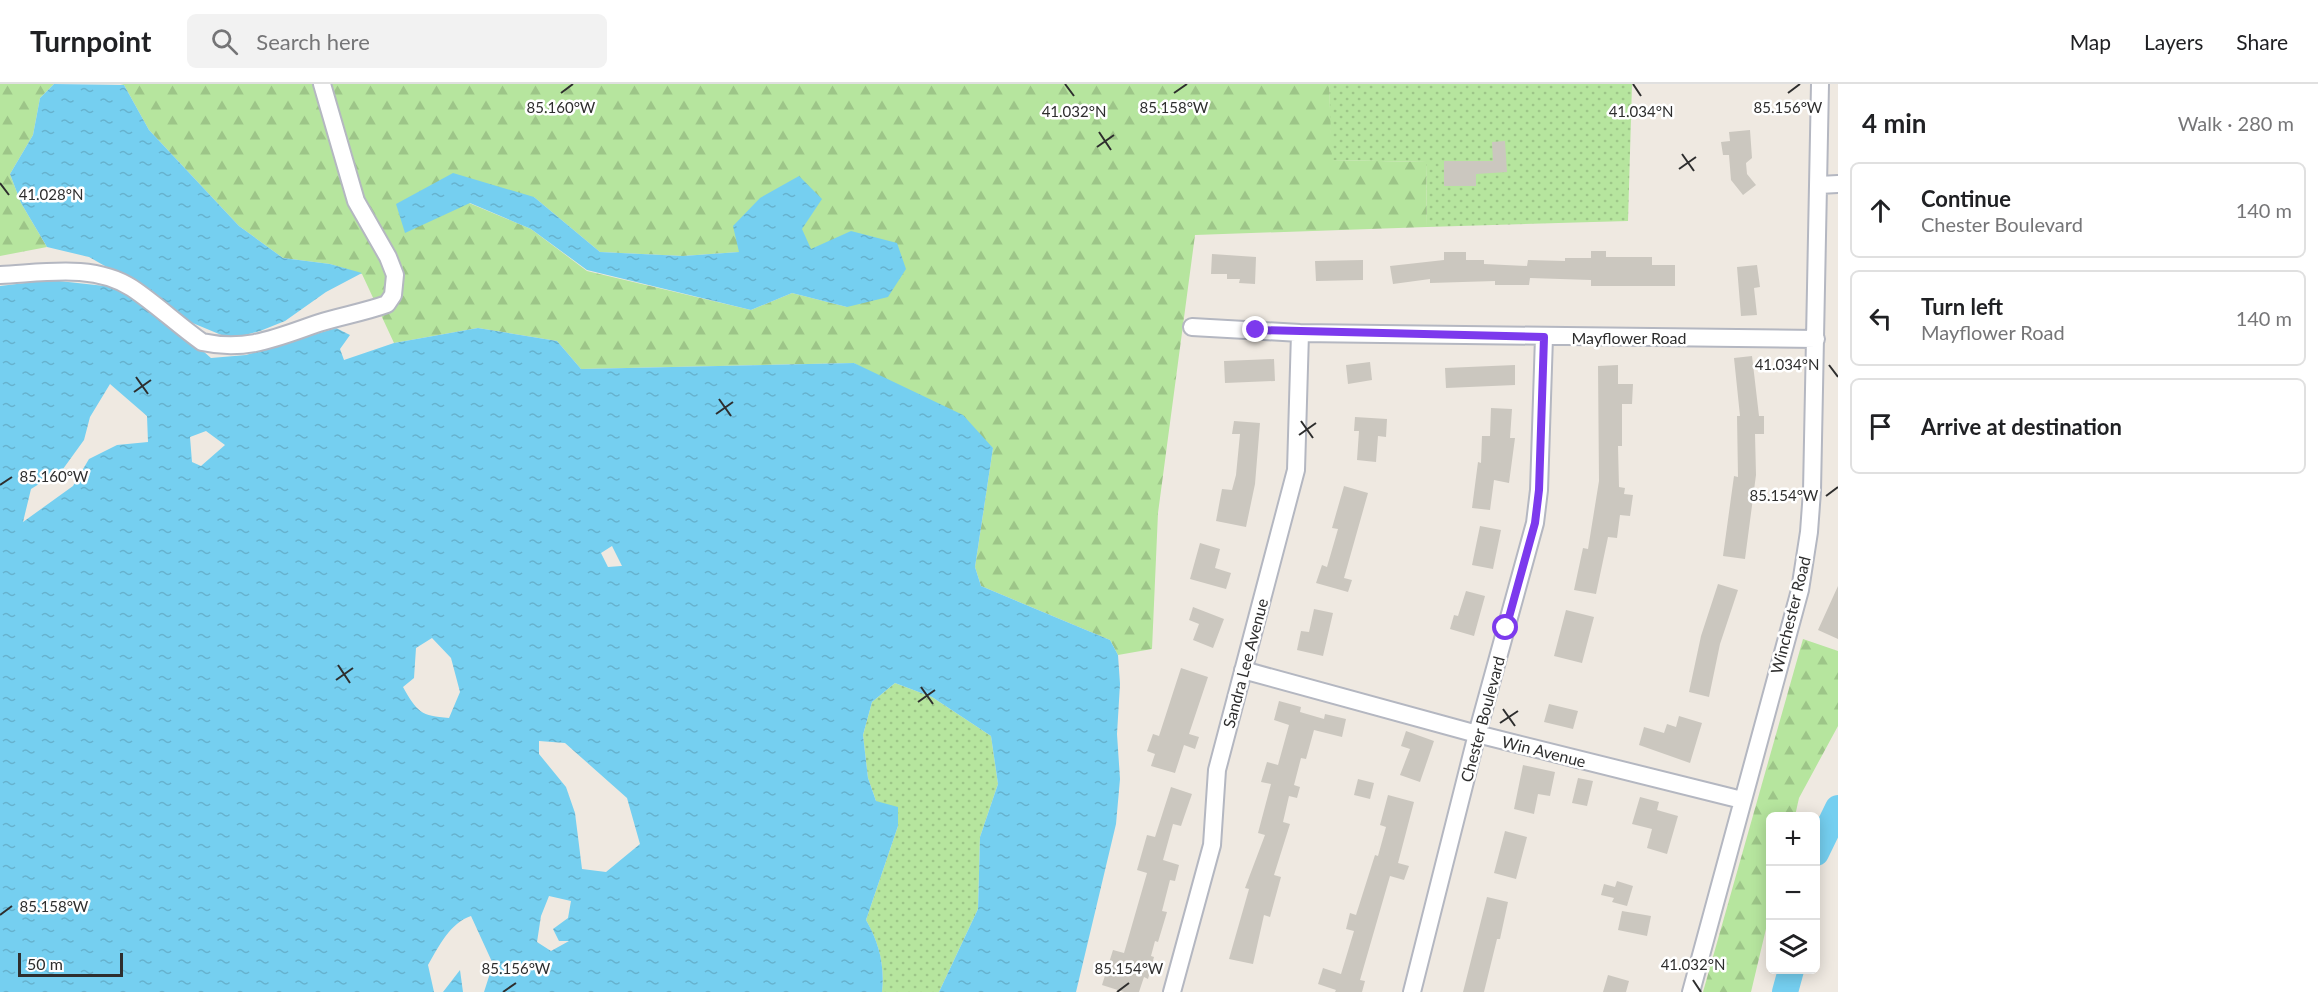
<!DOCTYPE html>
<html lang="en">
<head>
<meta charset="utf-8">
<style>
  :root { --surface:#fff; --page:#f2f2f2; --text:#202124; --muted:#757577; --line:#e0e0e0 }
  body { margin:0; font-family:Lato,sans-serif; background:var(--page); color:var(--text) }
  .controls { position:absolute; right:18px; bottom:18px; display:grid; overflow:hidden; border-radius:9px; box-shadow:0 3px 15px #0003 }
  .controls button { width:54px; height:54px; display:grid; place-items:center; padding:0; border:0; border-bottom:2px solid var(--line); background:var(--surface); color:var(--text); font:30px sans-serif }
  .scale { position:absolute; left:18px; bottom:15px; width:105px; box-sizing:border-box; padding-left:6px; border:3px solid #2e2e2e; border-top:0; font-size:16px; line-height:21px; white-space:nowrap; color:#2e2e2e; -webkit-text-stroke:4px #fff; paint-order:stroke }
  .stop { position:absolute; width:18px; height:18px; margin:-14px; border:4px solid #7c3aed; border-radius:50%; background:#fff }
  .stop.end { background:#7c3aed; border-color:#fff; box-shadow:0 2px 6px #0008 }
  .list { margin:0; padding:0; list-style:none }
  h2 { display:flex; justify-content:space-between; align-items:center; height:78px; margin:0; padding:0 24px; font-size:26px }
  h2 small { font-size:20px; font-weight:400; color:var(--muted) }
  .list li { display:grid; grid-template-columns:39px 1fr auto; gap:18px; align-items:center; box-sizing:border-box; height:96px; margin:0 12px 12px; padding:0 12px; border:2px solid var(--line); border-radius:9px }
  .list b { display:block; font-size:22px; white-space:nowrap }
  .list p { margin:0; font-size:20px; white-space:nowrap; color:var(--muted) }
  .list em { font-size:20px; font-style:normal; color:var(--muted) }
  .icon { flex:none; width:33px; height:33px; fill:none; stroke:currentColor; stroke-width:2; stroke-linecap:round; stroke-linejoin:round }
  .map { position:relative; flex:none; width:1838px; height:908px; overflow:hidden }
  header { display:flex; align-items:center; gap:36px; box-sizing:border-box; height:84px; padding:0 30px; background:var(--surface); border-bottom:2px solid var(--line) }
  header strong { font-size:28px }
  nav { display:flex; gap:33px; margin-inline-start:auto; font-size:21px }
  .search { width:420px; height:54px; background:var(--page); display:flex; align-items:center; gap:15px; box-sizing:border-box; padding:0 21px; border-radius:9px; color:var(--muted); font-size:22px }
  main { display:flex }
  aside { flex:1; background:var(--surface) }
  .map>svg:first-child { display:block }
  .grass { fill:url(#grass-dots) }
  .forest { fill:url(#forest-firs); fill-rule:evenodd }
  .water { fill:url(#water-ripples); fill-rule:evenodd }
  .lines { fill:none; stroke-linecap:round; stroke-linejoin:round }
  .river { stroke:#75cff0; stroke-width:26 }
  .building { fill:#cbc7bf }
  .minor-casing { stroke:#b4b7c1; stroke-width:20 }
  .minor { stroke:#fff; stroke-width:16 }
  .route { stroke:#7c3aed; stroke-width:8 }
  .ticks { fill:none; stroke:#2e2e2e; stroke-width:2 }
  .labels { text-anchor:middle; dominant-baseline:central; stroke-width:5; stroke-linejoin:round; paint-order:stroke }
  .street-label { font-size:16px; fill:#2e2e2e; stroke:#fff }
  .ticks-label { font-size:15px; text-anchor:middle; fill:#2e2e2e; stroke:#fff; stroke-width:5; stroke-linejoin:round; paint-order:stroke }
</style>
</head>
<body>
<header>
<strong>Turnpoint</strong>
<div class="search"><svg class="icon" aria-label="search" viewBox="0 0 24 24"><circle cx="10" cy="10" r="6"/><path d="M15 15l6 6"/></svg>Search here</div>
<nav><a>Map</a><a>Layers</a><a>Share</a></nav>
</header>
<main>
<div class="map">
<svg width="1838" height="908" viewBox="0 0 1838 908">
  <defs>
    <pattern id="grass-dots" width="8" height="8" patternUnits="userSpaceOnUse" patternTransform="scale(1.5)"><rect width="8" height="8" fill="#b6e59e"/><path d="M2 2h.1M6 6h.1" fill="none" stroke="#9dc588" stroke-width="1.8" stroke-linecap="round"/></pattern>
    <pattern id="forest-firs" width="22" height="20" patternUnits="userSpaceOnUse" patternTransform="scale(1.5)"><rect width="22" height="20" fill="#b6e59e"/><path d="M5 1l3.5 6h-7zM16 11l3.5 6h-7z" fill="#9dc588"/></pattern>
    <pattern id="water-ripples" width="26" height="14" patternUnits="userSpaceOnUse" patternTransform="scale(1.5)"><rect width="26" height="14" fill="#75cff0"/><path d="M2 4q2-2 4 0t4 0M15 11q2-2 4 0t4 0" fill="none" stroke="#66b2ce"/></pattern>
  </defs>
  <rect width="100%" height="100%" fill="#efe9e1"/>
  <path class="grass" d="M 1329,0 L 1632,0 L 1628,137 L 1427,143 L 1426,78 L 1331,76 Z
    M 895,599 L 932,613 L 991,652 L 998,700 L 980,753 L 978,825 L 939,908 L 882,908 C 885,882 879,859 866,836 L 898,742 L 876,717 L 868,694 L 863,651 L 872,618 Z"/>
  <path class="forest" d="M 0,0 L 54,0 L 40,14 L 33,51 L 10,90 L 21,119 L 47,163 L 0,172 Z
    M 120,0 L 1329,0 L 1332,76 L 1426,78 L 1427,143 L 1195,151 L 1158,429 L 1152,565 L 1118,571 L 1110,556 L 981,502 L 975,483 L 993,364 L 854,279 L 581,285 L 557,257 L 478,244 L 394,259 L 362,190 L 330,180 L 283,174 L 239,142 L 149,46 L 124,1 ZM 534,113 L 600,168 L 683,172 L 739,168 L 801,145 L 811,166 L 847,223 L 792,209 L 751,226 L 587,187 L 531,145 L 469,119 Z
    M 1803,555 L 1838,567 L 1838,642 L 1799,714 L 1795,732 L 1770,732 L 1770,828 L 1751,908 L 1703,908 Z"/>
  <path class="water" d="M 54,0 L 124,1 L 149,46 L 239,142 L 283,174 L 330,180 L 362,189 L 326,208 L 285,237 L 260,247 L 231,255 L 183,235 L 151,208 L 89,173 L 47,163 L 21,119 L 10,90 L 33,51 L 40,14 Z
    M 453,89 L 534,113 L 600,168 L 683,172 L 739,168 L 733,142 L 760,114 L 799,92 L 822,115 L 802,145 L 811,165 L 851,147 L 897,159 L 906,185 L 888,213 L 847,223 L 792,209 L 751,226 L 587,186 L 531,145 L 470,119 L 405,149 L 396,120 Z
    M 50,196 L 132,205 L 211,274 L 246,271 L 336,244 L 350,251 L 340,265 L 344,276 L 394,259 L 478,244 L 557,257 L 581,285 L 854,279 L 963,331 L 993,364 L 975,483 L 981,502 L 1110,556 L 1118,571 L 1120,600 L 1117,650 L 1120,695 L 1116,740 L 1076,908 L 939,908 L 978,825 L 980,753 L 998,700 L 991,652 L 932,613 L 895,599 L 872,618 L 863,651 L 868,694 L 876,717 L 898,723 L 898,742 L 866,836 C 879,858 885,882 882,908 L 484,908 L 493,880 L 471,832 C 450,839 439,862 428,881 L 434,908 L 0,908 L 0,202 ZM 110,300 L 147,332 L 148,358 L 117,361 L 89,375 L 73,402 L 23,438 L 31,405 L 63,385 L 84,356 L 90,333 ZM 206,347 L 225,361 L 201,382 L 192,378 L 190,353 ZM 612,462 L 622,482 L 621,482 L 608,483 L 601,469 ZM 432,554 L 451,574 L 460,608 L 449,634 C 421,632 417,628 403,603 L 414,594 L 416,564 ZM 539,657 L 565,659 L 627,714 L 640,760 L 606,788 L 582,785 L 575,729 L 566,703 L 539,670 ZM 549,812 L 571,817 L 568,834 L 553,845 L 559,857 L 569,857 L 551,867 L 537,858 L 541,832 Z
    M 460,886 L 463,908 L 443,908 Z"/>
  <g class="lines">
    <path class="river" d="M 1816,769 L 1838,724
      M 1785,908 L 1791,886"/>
  </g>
  <path class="building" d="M 1750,46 L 1752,74 L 1746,79 L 1747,90 L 1756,101 L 1743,111 L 1731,96 L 1729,71 L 1723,71 L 1721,58 L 1730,57 L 1729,48 Z
    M 1505,57 L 1507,88 L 1476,90 L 1476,102 L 1444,102 L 1444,77 L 1493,77 L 1492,58 Z
    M 1591,167 L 1606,167 L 1606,173 L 1652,173 L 1652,181 L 1675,181 L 1675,202 L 1591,202 L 1591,196 L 1530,194 L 1529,201 L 1495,201 L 1495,197 L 1430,199 L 1430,195 L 1393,200 L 1390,182 L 1444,176 L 1444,168 L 1466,168 L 1466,176 L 1484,176 L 1484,180 L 1527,182 L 1528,176 L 1565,177 L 1565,174 L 1591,174 Z
    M 1212,170 L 1256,173 L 1255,200 L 1239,199 L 1240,195 L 1227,195 L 1227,190 L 1211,190 Z
    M 1363,176 L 1363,196 L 1316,197 L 1315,177 Z
    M 1757,181 L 1760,203 L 1754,204 L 1757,231 L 1741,232 L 1737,183 Z
    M 1752,272 L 1759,332 L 1764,332 L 1764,350 L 1755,350 L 1756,391 L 1745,475 L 1723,472 L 1734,392 L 1738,393 L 1737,332 L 1740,332 L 1734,274 Z
    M 1274,275 L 1275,297 L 1225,299 L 1224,277 Z
    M 1370,278 L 1372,296 L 1348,300 L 1346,281 Z
    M 1515,281 L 1515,301 L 1446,304 L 1445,284 Z
    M 1618,281 L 1618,300 L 1633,300 L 1632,320 L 1622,320 L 1622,362 L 1618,362 L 1619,403 L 1625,404 L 1624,410 L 1633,411 L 1630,432 L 1620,431 L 1617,454 L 1608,453 L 1596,510 L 1574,506 L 1583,464 L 1588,465 L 1599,397 L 1598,282 Z
    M 1491,324 L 1512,325 L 1510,354 L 1515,354 L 1509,399 L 1494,396 L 1490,426 L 1472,424 L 1478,378 L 1481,379 L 1482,352 L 1490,352 Z
    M 1355,333 L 1387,335 L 1386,353 L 1378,352 L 1376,378 L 1357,376 L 1359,347 L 1354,347 Z
    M 1234,337 L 1260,339 L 1255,400 L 1246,443 L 1216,437 L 1222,405 L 1232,406 L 1236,391 L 1240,350 L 1232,350 Z
    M 1344,402 L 1368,409 L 1344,494 L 1352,496 L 1348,508 L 1316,499 L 1322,481 L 1327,483 L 1338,445 L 1332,444 Z
    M 1480,442 L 1501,446 L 1493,485 L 1472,481 Z
    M 1200,459 L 1220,465 L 1215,484 L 1231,489 L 1226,505 L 1190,495 Z
    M 1718,500 L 1738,506 L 1720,560 L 1709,613 L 1689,608 L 1701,552 Z
    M 1838,502 L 1838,555 L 1818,546 Z
    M 1466,507 L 1485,512 L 1474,552 L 1450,545 L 1454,531 L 1458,532 Z
    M 1193,523 L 1224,535 L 1213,564 L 1193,556 L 1199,540 L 1189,536 Z
    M 1314,525 L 1333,529 L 1323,572 L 1297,566 L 1301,547 L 1309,548 Z
    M 1566,526 L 1594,533 L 1582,579 L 1554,572 Z
    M 1181,584 L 1208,593 L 1189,650 L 1199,653 L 1195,665 L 1184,661 L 1175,689 L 1151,682 L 1155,670 L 1147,667 L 1153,650 L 1159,652 Z
    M 1279,617 L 1301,623 L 1300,628 L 1324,635 L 1325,630 L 1346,635 L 1342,653 L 1314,646 L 1306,675 L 1301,674 L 1294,701 L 1300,703 L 1297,714 L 1289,712 L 1283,738 L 1290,740 L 1274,791 L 1281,793 L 1270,833 L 1264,831 L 1253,880 L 1229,875 L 1249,805 L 1245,804 L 1265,751 L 1258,749 L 1271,700 L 1261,698 L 1267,678 L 1278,681 L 1289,641 L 1274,636 Z
    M 1549,620 L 1578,627 L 1573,645 L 1544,638 Z
    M 1679,632 L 1702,639 L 1690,679 L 1639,661 L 1644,643 L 1664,649 L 1667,640 L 1676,643 Z
    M 1406,647 L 1434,657 L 1420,698 L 1400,691 L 1410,665 L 1401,662 Z
    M 1523,681 L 1555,688 L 1550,712 L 1538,710 L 1534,730 L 1514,725 Z
    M 1578,694 L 1593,697 L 1587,722 L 1572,719 Z
    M 1358,695 L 1374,699 L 1370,715 L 1354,711 Z
    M 1171,703 L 1192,710 L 1181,742 L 1173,740 L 1163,776 L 1179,781 L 1175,797 L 1170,796 L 1162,827 L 1167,828 L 1158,858 L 1155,857 L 1151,872 L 1154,873 L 1148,895 L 1144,893 L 1139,908 L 1124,908 L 1102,901 L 1113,866 L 1124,869 L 1147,789 L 1137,786 L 1147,751 L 1155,753 Z
    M 1388,711 L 1414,718 L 1398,779 L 1409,782 L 1404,796 L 1390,792 L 1360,896 L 1365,897 L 1362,908 L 1335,908 L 1336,906 L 1318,900 L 1323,884 L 1341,890 L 1354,847 L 1346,845 L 1350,829 L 1356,831 L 1375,771 L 1378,772 L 1386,743 L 1380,741 Z
    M 1640,713 L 1659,718 L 1657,726 L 1678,732 L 1667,770 L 1647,764 L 1652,745 L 1632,740 Z
    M 1505,747 L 1527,753 L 1516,795 L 1494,789 Z
    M 1617,797 L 1633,802 L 1627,822 L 1612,818 L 1614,814 L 1601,811 L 1604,800 L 1615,803 Z
    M 1487,813 L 1508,818 L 1500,855 L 1497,855 L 1484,908 L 1463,908 Z
    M 1622,827 L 1651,832 L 1647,852 L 1618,846 Z
    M 1608,891 L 1629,897 L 1626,908 L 1603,908 Z"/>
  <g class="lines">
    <g class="minor-casing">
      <path id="minor" d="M 1819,101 L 1838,100
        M 0,191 C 43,189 94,179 132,204 C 156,220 178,241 202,258 C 247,268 278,253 319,239 C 341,232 365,228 387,220 L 393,211 L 395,191 L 388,173 L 356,117 L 322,0
        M 1192,243 L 1300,249 L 1816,255
        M 1243,586 L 1477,650 L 1742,716
        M 1172,908 L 1212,761 L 1217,686 L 1296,386 L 1300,249
        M 1412,908 L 1477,650 L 1535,439 L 1539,406 L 1544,253
        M 1691,908 L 1800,506 L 1809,448 L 1812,407 L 1820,0"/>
    </g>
    <use href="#minor" class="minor"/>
  </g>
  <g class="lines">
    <path class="route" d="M 1256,246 L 1544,253 L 1539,406 L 1535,439 L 1506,544"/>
  </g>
  <path class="ticks" d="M 1065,0 L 1074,12M 1633,0 L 1641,12M 561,9 L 573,0M 1174,9 L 1187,0M 1788,9 L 1800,0M 1099,48 L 1111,66M 1097,63 L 1114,51M 1682,70 L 1694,87M 1679,85 L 1696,73M 0,99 L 9,111M 1829,281 L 1838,293M 136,293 L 148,310M 134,308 L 151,296M 719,315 L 731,332M 716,330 L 733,318M 1301,337 L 1313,354M 1299,351 L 1316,339M 0,401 L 12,393M 1826,412 L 1838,403M 338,581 L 350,599M 336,596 L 353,584M 921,603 L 933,620M 918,618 L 935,606M 1503,625 L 1515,642M 1500,639 L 1518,627M 0,831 L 12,822M 1693,896 L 1701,908M 503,908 L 516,899M 1117,908 L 1129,899"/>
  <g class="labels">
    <g class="street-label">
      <text x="1629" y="253">Mayflower Road</text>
      <text transform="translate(1790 531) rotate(-76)">Winchester Road</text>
      <text transform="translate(1245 579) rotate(-75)">Sandra Lee Avenue</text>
      <text transform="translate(1482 635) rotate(-75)">Chester Boulevard</text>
      <text transform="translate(1544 667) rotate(14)">Win Avenue</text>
    </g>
  </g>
  <g class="ticks-label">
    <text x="561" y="29">85.160°W</text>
    <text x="1174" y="29">85.158°W</text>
    <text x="1788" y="29">85.156°W</text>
    <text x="1074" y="33">41.032°N</text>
    <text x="1641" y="33">41.034°N</text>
    <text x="51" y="116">41.028°N</text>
    <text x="1787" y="286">41.034°N</text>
    <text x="54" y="398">85.160°W</text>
    <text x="1784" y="417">85.154°W</text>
    <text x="54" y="828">85.158°W</text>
    <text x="1693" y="886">41.032°N</text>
    <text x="516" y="890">85.156°W</text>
    <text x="1129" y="890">85.154°W</text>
  </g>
</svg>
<div class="controls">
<button>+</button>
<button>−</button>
<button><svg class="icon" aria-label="layers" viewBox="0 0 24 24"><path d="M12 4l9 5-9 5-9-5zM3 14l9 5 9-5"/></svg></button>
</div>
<div class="scale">50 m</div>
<div class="stop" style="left:1506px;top:544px"></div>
<div class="stop end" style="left:1256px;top:246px"></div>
</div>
<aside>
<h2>4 min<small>Walk · 280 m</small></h2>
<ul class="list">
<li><svg class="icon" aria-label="ahead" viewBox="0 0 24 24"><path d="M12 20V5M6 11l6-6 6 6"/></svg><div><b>Continue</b><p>Chester Boulevard</p></div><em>140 m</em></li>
<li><svg class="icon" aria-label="left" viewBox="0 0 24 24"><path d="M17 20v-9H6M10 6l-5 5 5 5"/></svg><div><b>Turn left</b><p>Mayflower Road</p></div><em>140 m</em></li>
<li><svg class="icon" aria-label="arrive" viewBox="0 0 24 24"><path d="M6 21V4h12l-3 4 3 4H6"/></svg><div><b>Arrive at destination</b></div></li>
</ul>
</aside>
</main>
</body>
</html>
